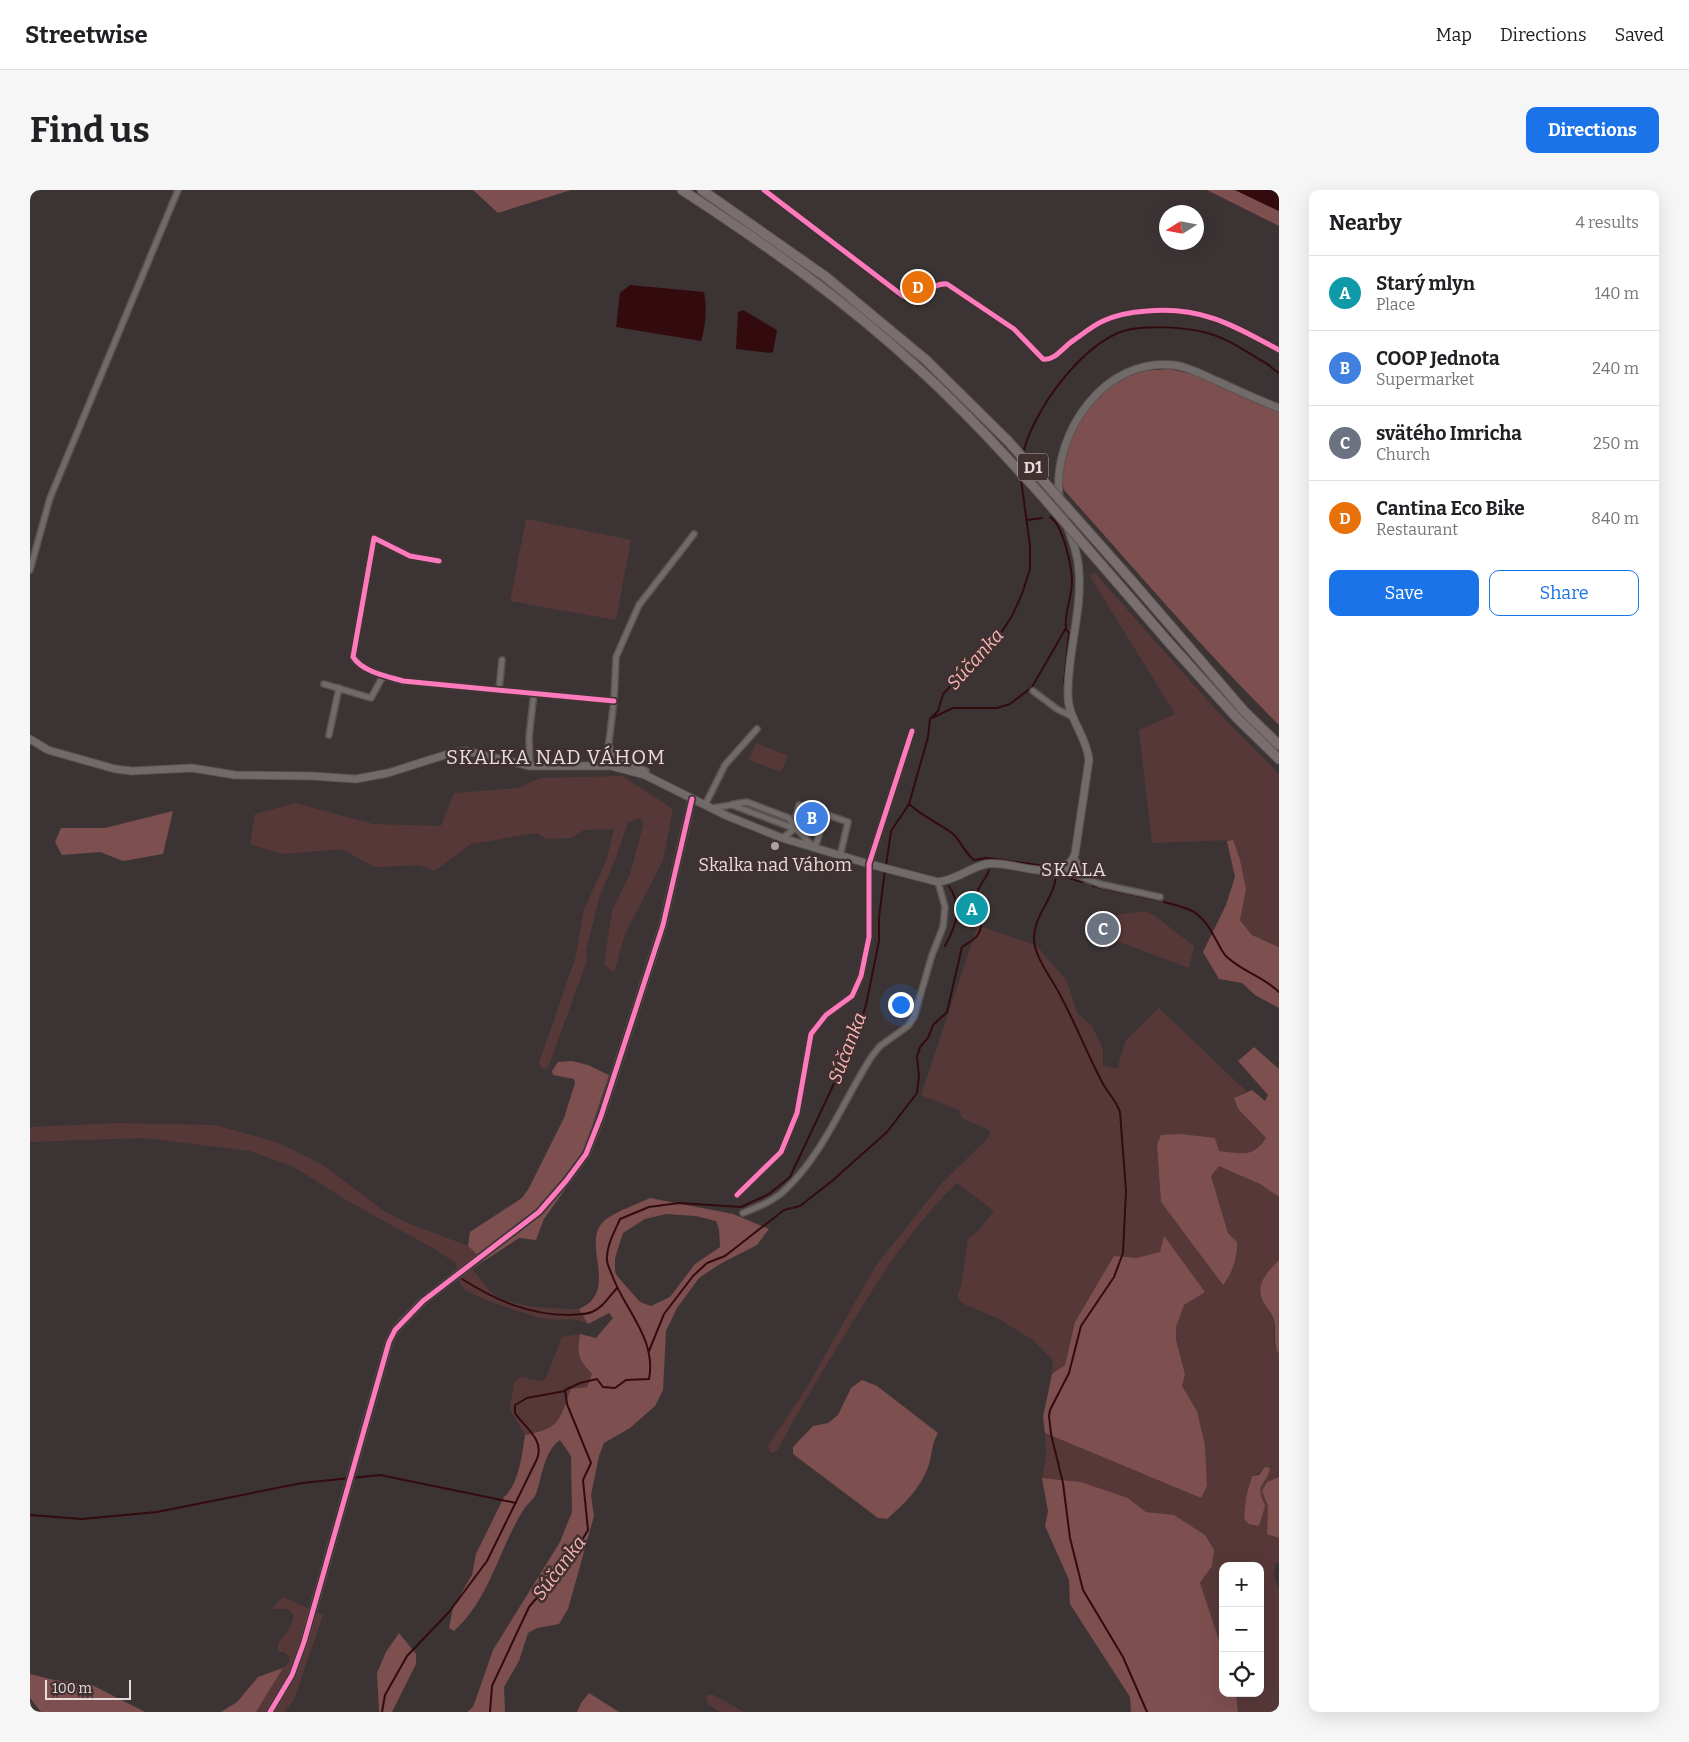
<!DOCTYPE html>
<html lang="en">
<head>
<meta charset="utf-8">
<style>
  :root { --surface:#fff; --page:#f6f6f6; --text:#202124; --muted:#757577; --line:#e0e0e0; --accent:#1a73e8 }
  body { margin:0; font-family:Bitter,serif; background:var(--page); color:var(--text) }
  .controls { position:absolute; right:15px; bottom:15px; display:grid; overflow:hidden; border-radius:10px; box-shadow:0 5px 20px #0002 }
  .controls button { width:45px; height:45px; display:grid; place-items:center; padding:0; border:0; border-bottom:1px solid var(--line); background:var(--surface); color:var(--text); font:25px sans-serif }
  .compass { position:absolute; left:1129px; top:15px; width:45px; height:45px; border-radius:50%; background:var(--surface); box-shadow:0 5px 20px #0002; rotate:259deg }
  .scale { position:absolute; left:15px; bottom:12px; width:86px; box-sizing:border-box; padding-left:5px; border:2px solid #e6dcdb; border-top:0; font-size:14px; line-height:18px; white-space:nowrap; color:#e6dcdb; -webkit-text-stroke:4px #403030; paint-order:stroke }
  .you { position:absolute; left:870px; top:814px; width:18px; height:18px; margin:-12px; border:4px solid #fff; border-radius:50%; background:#1a73e8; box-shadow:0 0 0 8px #1a73e833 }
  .badge { display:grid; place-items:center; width:32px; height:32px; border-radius:50%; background:var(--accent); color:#fff; font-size:16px; font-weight:700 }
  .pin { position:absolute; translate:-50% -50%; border:2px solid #fff; box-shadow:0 1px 5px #0006 }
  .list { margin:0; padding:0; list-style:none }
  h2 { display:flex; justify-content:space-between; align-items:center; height:65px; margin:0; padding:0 20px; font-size:21px }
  h2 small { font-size:16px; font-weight:400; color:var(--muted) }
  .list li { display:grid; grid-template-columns:32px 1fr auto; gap:15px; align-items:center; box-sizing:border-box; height:75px; padding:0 20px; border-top:1px solid var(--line) }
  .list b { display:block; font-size:19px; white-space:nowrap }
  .list p { margin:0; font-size:16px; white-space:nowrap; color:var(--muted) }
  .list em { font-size:16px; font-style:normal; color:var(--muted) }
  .actions { display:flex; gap:10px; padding:15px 20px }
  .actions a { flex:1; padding:11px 0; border:1px solid var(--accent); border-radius:10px; text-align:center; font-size:18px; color:var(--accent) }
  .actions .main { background:var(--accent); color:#fff }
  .icon { flex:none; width:28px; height:28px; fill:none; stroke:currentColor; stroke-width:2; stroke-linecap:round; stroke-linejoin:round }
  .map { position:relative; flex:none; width:1249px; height:1522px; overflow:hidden; border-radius:10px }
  header { display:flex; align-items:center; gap:30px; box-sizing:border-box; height:70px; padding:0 25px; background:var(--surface); border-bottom:1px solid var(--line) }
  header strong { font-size:24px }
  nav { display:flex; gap:28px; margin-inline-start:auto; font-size:18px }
  .intro { display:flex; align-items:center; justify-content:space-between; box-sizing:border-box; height:120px; padding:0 30px }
  h1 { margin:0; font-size:35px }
  .button { padding:12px 22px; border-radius:10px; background:var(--accent); color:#fff; font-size:18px; font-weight:700 }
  main { display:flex; gap:30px; padding:0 30px }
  aside { flex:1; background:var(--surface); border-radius:10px; box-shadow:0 5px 20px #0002 }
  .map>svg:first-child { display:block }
  .green { fill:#573839; fill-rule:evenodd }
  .forest { fill:#7d4f4f; fill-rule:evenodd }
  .water { fill:#330b0f }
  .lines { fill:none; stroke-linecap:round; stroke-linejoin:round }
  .stream { stroke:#330b0f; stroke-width:2 }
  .street-casing { stroke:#5a5252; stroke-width:8 }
  .secondary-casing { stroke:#5a5252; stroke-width:9 }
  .highway-casing { stroke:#5a5252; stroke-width:11 }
  .street { stroke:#706a69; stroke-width:5 }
  .secondary { stroke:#706a69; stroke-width:7 }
  .highway { stroke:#7b6e6e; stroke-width:9 }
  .highway-bridge-casing { stroke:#5a5252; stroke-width:11; stroke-linecap:butt }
  .highway-bridge { stroke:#7b6e6e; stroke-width:9 }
  .cycleway-casing { stroke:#403030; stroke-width:8 }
  .cycleway { stroke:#fd7abc; stroke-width:5 }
  .poi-dot { fill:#aaa1a1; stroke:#403030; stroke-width:2 }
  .labels { text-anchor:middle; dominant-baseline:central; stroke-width:5; stroke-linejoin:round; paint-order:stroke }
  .shield { fill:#403030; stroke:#b4a8a8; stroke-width:1 }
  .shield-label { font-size:16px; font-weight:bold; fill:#e6dcdb }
  .poi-label { font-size:18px; fill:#e6dcdb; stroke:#403030 }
  .water-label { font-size:19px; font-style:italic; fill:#f9b4b4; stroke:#403030 }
  .neighbourhood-label { font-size:19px; letter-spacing:1px; fill:#e6dcdb; stroke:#403030 }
  .quarter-label { font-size:20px; letter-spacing:1px; fill:#e6dcdb; stroke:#403030 }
</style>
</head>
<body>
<header>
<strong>Streetwise</strong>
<nav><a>Map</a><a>Directions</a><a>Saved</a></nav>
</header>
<div class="intro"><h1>Find us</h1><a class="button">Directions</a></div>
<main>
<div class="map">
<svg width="1249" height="1522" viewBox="0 0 1249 1522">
  <rect width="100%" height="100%" fill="#3c3434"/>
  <path class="green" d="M 496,329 L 601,350 L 586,430 L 480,411 Z
    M 1064,382 L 1186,520 L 1249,584 L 1249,757 L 1222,745 L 1210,729 L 1212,718 L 1203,650 L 1122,653 L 1109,540 L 1145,524 L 1060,386 Z
    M 726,553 L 758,566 L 751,582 L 719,570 Z
    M 592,586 L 643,619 L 633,670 L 595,744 L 584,783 L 574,774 L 582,721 L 600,684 L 614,633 L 609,628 L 598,632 L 585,670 L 570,705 L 556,761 L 557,770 L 518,878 L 512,879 L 509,873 L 545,769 L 554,720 L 577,668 L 584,639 L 554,640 L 542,648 L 516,649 L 507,643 L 441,654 L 404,681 L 390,675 L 345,677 L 311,659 L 253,664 L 220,654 L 225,624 L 265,613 L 343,634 L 411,636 L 424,603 L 488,598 L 510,588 Z
    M 1115,721 L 1125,726 L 1164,756 L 1159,778 L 1087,751 L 1091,743 L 1087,725 Z
    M 948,735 L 1007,756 L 1037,791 L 1047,823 L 1062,836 L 1073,859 L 1073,876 L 1087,879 L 1096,850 L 1129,818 L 1216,901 L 1204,908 L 1208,920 L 1236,948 C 1231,956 1225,963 1215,964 C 1188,966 1157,952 1131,945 L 1127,956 L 1131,1012 L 1193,1095 L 1198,1089 L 1208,1059 L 1198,1043 L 1181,986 L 1189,975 L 1230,994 L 1249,1007 L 1249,1070 L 1235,1085 L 1231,1107 L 1244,1130 L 1244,1154 L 1249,1164 L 1249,1287 L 1237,1292 L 1233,1301 L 1238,1316 L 1237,1344 L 1249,1348 L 1249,1373 L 1246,1372 L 1243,1385 L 1249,1398 L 1249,1522 L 1208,1522 L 1206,1503 L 1230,1503 L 1230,1376 L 1193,1376 L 1193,1462 L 1170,1393 L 1176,1386 L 1175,1345 L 1144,1325 L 1116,1322 L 1098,1308 L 1051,1292 L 1012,1288 L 1016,1267 L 1015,1243 L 1171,1308 L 1177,1297 L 1175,1255 L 1167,1221 L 1152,1196 L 1155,1184 L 1146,1150 L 1146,1137 L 1154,1115 L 1134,1046 L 1130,1062 L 1106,1068 L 1084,1067 L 1045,1132 L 1035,1175 L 1022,1184 L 1023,1170 L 1003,1150 L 969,1129 L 934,1114 L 927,1107 L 931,1096 L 938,1049 L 950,1039 L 964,1021 L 927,993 C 885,1032 852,1084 822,1133 C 796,1175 771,1216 748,1259 L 743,1263 L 740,1262 L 738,1256 L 777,1197 L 845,1077 L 912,993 L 957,949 L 961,941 L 932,928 L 929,920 L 891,905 ZM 1240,1278 C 1238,1286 1232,1289 1230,1296 C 1226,1308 1221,1318 1214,1329 L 1216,1307 L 1222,1286 Z
    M 88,933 L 186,935 L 249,953 L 293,975 L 353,1020 L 373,1031 L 438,1056 L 454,1071 L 442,1080 C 451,1087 453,1096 462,1103 C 481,1118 526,1119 549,1119 L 558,1134 C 544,1126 532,1131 517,1129 C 505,1128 441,1106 434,1099 C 428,1093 427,1081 426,1073 L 406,1060 L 318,1011 L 264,977 L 220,961 L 114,948 L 0,952 L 0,937 Z
    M 550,1144 C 548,1162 549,1172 562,1184 L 557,1197 L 534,1217 L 530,1230 L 517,1241 L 495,1245 L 480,1220 L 484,1193 L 490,1187 L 512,1191 L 516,1188 L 532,1147 Z
    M 253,1407 L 293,1425 L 264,1510 L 254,1522 L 226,1522 L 253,1478 L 259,1473 L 259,1466 L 254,1462 L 248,1462 C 246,1451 253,1449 258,1441 C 261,1437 262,1430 264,1425 L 258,1419 L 244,1419 L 244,1416 Z
    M 678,1505 L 684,1505 L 714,1522 L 690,1522 L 678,1514 L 676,1507 Z"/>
  <path class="forest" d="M 443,0 L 541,0 L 468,23 Z
    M 1177,0 L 1205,0 L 1249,21 L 1249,36 Z
    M 1140,179 L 1161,184 L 1249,222 L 1249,535 C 1173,460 1105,379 1034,300 C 1023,263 1064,199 1098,185 C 1111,180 1126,180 1140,179 Z
    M 143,621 L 133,664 L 93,671 L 70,662 L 32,665 L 25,652 L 31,638 L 75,638 Z
    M 1203,650 L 1210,670 L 1216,699 L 1210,730 L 1222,745 L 1249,757 L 1249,818 L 1225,805 L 1212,793 L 1189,789 L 1173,762 L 1196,715 L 1205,687 L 1197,651 Z
    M 1224,857 L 1249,879 L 1249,1007 L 1230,994 L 1189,976 L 1181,986 L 1198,1043 L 1207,1052 C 1208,1065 1202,1085 1193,1095 L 1131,1012 L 1127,955 L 1131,945 L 1151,944 L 1185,948 L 1189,961 C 1210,963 1223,969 1236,948 L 1208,919 L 1204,908 L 1222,900 L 1235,911 L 1238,905 L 1208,871 Z
    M 542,871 L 558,875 L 579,885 L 546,984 L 514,1029 L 506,1050 L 489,1048 L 454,1071 L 438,1056 L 440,1042 L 492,1008 L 499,998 L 534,928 L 545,893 L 544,889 L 523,885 L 522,881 L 528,872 Z
    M 620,1008 L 703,1024 L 739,1039 L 727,1055 L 690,1074 L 669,1088 L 647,1118 L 636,1141 L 633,1200 L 625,1216 L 600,1238 L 574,1253 L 569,1266 L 561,1305 L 564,1326 L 538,1419 L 529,1434 L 507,1438 L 498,1443 L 489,1471 L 474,1497 L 475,1522 L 437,1522 L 443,1517 L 463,1460 L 530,1352 L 542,1322 L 541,1266 L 530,1250 C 514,1261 512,1287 506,1304 C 503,1310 497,1314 494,1319 C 469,1358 460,1409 424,1441 L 419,1438 L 423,1417 L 442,1385 L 446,1364 L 474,1307 C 489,1294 492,1265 495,1245 C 532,1238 528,1231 541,1199 L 557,1197 L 562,1184 C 548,1169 547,1165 550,1144 L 566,1148 L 583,1128 L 579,1123 L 558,1134 L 549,1119 C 553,1117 559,1114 562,1110 C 581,1088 553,1051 574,1031 C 584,1022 608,1014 620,1008 ZM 636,1024 L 666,1026 L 686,1031 L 689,1039 L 690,1057 L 665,1074 L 640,1107 L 621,1116 L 610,1112 L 588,1087 L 585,1082 L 585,1068 L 593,1043 L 615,1029 Z
    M 1134,1046 L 1175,1102 L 1154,1115 L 1146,1137 L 1146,1150 L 1155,1184 L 1152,1196 L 1167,1221 L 1175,1255 L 1177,1296 L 1171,1308 L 1015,1243 L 1013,1227 L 1022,1184 L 1035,1175 L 1045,1132 L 1084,1066 L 1106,1068 L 1130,1062 Z
    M 1249,1070 L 1249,1164 C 1242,1153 1247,1142 1244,1130 C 1243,1125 1237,1118 1234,1113 C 1224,1095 1237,1082 1249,1070 Z
    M 832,1190 L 847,1196 L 908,1243 C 900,1257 903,1264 898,1277 C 890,1299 874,1314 857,1329 L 848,1328 L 763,1264 L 763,1257 L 783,1236 L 798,1233 L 808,1225 L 821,1198 Z
    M 1235,1277 L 1240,1278 C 1235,1299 1224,1291 1235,1316 L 1229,1336 L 1219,1334 L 1214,1329 L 1216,1307 L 1222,1286 L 1229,1285 Z
    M 1249,1287 L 1249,1348 L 1237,1344 L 1238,1316 L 1232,1301 L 1237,1292 Z
    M 1012,1288 L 1051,1292 L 1098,1308 L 1116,1322 L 1144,1325 L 1175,1345 L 1184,1360 L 1182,1376 L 1170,1393 L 1193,1462 L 1193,1503 L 1206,1503 L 1208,1522 L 1101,1522 L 1100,1507 L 1040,1414 L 1039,1390 L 1015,1336 L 1018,1321 Z
    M 369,1443 L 386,1464 L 386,1474 L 362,1522 L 349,1522 L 347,1483 L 356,1462 Z
    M 253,1478 L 226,1522 L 191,1522 L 207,1512 L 228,1487 Z
    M 0,1484 L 24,1490 L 62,1495 L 115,1522 L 11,1522 L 0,1508 Z
    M 559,1503 L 589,1522 L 547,1522 L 551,1513 Z"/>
  <path class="water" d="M 1205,0 L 1249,0 L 1249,21 Z
    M 600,95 L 674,102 C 677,119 676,135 671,151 L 586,137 L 590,103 Z
    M 713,120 L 747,140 L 743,162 L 740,163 L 706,159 L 708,122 Z"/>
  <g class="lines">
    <path class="stream" d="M 993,264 C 1002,222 1053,151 1097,140 C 1118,135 1156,137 1177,143 C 1197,148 1217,162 1234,172 C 1240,175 1243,180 1249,183
      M 998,330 L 1012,328
      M 1034,493 L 1039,443 L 1036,439
      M 1002,497 L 1020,511
      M 902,528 L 923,518 L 967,518 L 980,514 L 1002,497 L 1036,438 C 1034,422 1042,408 1042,392 C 1042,378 1033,334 1020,327
      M 879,614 C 892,626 908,633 922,643 C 931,651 934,662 944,670 L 956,668 L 957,671
      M 957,668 L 1023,677
      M 856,676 L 861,641 L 879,614 L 898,547 L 900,529 L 908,521 L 913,504 L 965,452 L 982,426 L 992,404 L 1000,379 L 1000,356 L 991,289
      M 1026,686 C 1024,709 1003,726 1004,750 C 1005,767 1020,786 1028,801 C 1044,830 1056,861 1071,890 C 1077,903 1085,908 1090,922 L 1096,1001 L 1093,1063 L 1084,1087 L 1051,1136 L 1039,1183 L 1020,1220 L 1019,1226 L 1021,1244 L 1033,1293 L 1040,1348 L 1053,1400 L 1093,1467 L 1117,1522
      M 1032,686 L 1052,692
      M 1063,696 L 1127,710
      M 1134,712 C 1162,719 1171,721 1185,748 C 1189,754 1192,763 1197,767 C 1213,782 1234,787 1249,802
      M 915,756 C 926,736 933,717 919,696
      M 432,1089 C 465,1110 499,1125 539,1125 C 547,1124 555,1125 562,1122 C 573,1117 579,1107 587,1098
      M 619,1161 L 634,1124 L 663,1086 L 677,1073 L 695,1066 L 754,1020 L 770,1016 L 802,991 L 857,942 L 887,903 L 889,886 L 887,867 L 890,857 L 898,848 L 903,835 L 917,822 L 932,757 C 936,754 944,750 947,746 C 958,731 943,715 948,700 C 951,692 957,688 959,680
      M 0,1325 L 52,1329 L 127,1322 L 272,1293 L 350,1285 L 486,1313
      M 352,1522 L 355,1505 L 377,1466 L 419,1422 L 457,1371 L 507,1269 C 515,1249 494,1237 485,1223 L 485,1215 L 497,1208 L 535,1201
      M 460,1522 L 462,1496 L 499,1417 L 543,1365 L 558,1340 L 553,1290 L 561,1273 L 537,1214 L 535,1200 L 550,1193 L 567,1189 L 573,1197 L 585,1198 L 596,1190 L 619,1189 C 627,1149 594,1119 582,1085 C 580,1080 577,1074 577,1070 C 576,1056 585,1041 590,1029 L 619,1017 L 649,1013 L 711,1017 L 739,1004 L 760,987 L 826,847 L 836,815 L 849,751 L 849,727 L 855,680"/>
    <g class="street-casing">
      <path id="street" d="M 409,371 L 380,366 L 344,348 L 323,467 C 333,482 356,486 373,491 L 584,511
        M 0,380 L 20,308 L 148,0
        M 294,494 L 341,508 L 353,486
        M 469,500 L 472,470
        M 1003,501 L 1027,519 L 1043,527
        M 299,545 L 309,498
        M 579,556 C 583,568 605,576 616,581 L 615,585
        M 576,575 L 584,511 L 586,467 L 609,415 L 664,344
        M 500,576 L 499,547 L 504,503
        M 703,614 L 717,612 L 759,628 L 762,632 L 762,641 L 752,648
        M 675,615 L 695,575 L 727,539
        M 682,618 L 702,615 L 763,638 L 769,641 L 784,658
        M 790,642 L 774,635 L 766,626 L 769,615 L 818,632 L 810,666
        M 785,658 L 795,625
        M 1044,668 L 1059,690
        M 1031,679 L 1070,694 L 1130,707
        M 707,1005 L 751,962 L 767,923 L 781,844 L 796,825 L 822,806 L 831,786 L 839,747 L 839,674 L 882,541
        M 713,1023 C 728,1017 744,1011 756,999 C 794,963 814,909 842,866 L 850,856 L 878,836 L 884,827 L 902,765 L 913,737 L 915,717 L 908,692"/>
    </g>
    <g class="secondary-casing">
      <path id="secondary" d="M 0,549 L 18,560 L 85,579 L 102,581 L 162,578 L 205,585 L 282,586 L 326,589 L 358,583 L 421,563 L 436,561 L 500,576 L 581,576 L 615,585 L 695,625 L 752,648 L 839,674 L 908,692 C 926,690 939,678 956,674 C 981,669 1032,698 1045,664 L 1059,570 C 1057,547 1038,528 1038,506 C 1037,464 1052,423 1049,382 C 1048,355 1032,331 1029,305 C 1023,241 1076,167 1144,175 C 1159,177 1173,185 1187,191 C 1207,200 1228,210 1249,218
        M 240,1522 L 262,1485 L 274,1452 L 359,1152 L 365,1140 L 393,1111 L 509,1022 L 536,991 L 556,964 L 571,926 L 633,735 L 662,609"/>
    </g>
    <g class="highway-casing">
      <path id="highway" d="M 652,0 C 735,54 816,111 889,179 C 933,219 973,263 1013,307
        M 672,0 L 796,87 L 896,170
        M 1102,391 L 1214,521 L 1249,555
        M 1141,455 L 1206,527 L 1249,569"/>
    </g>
    <use href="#street" class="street"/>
    <use href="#secondary" class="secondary"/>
    <use href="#highway" class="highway"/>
    <g class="highway-bridge-casing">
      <path id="highway-bridge" d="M 896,170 L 978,251 L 1102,391
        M 1013,307 L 1141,455"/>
    </g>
    <use href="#highway-bridge" class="highway-bridge"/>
    <g class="cycleway-casing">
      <path id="cycleway" d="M 734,0 L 873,106 C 891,114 900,92 917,94 L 984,139 L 1013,169 C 1025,171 1034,156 1044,150 C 1053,144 1062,136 1073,131 C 1086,125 1102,122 1117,121 C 1171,116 1203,135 1249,160
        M 409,371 L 380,366 L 344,348 L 323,467 C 333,482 356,486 373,491 L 584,511
        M 707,1005 L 751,962 L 767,923 L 781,844 L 796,825 L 822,806 L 831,786 L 839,747 L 839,674 L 882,541
        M 240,1522 L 262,1485 L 274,1452 L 359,1152 L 365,1140 L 393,1111 L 509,1022 L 536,991 L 556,964 L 571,926 L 633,735 L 662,609"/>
    </g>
    <use href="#cycleway" class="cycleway"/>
  </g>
  <circle class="poi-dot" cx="745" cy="656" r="5"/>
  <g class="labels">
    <rect class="shield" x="988" y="263.5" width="30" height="27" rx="4"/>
    <g class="shield-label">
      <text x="1003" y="277">D1</text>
    </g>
    <g class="poi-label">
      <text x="745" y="675">Skalka nad Váhom</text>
    </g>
    <g class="water-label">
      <text transform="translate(945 469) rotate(-48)">Súčanka</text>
      <text transform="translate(817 858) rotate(-69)">Súčanka</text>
      <text transform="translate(529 1378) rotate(-53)">Súčanka</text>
    </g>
    <g class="neighbourhood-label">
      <text x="1044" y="679">SKALA</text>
    </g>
    <g class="quarter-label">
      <text x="526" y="567">SKALKA NAD VÁHOM</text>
    </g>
  </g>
</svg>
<div class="controls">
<button>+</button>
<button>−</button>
<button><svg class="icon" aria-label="locate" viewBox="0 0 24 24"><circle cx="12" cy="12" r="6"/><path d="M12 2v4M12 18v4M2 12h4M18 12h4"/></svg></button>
</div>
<svg class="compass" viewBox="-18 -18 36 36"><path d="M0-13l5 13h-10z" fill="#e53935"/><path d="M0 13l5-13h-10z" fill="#757577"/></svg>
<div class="scale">100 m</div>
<div class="you"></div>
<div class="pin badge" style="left:942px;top:719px;background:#0f9aa8">A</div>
<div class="pin badge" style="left:782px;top:628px;background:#3f7fe0">B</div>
<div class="pin badge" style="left:1073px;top:739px;background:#6b7280">C</div>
<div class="pin badge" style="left:888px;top:97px;background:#e8710a">D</div>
</div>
<aside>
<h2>Nearby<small>4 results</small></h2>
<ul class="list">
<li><span class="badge" style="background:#0f9aa8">A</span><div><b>Starý mlyn</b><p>Place</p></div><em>140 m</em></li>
<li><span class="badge" style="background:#3f7fe0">B</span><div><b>COOP Jednota</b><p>Supermarket</p></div><em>240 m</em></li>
<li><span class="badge" style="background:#6b7280">C</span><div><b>svätého Imricha</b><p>Church</p></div><em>250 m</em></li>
<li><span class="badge" style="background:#e8710a">D</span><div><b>Cantina Eco Bike</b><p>Restaurant</p></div><em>840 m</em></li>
</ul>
<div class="actions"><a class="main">Save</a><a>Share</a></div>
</aside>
</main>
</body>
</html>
